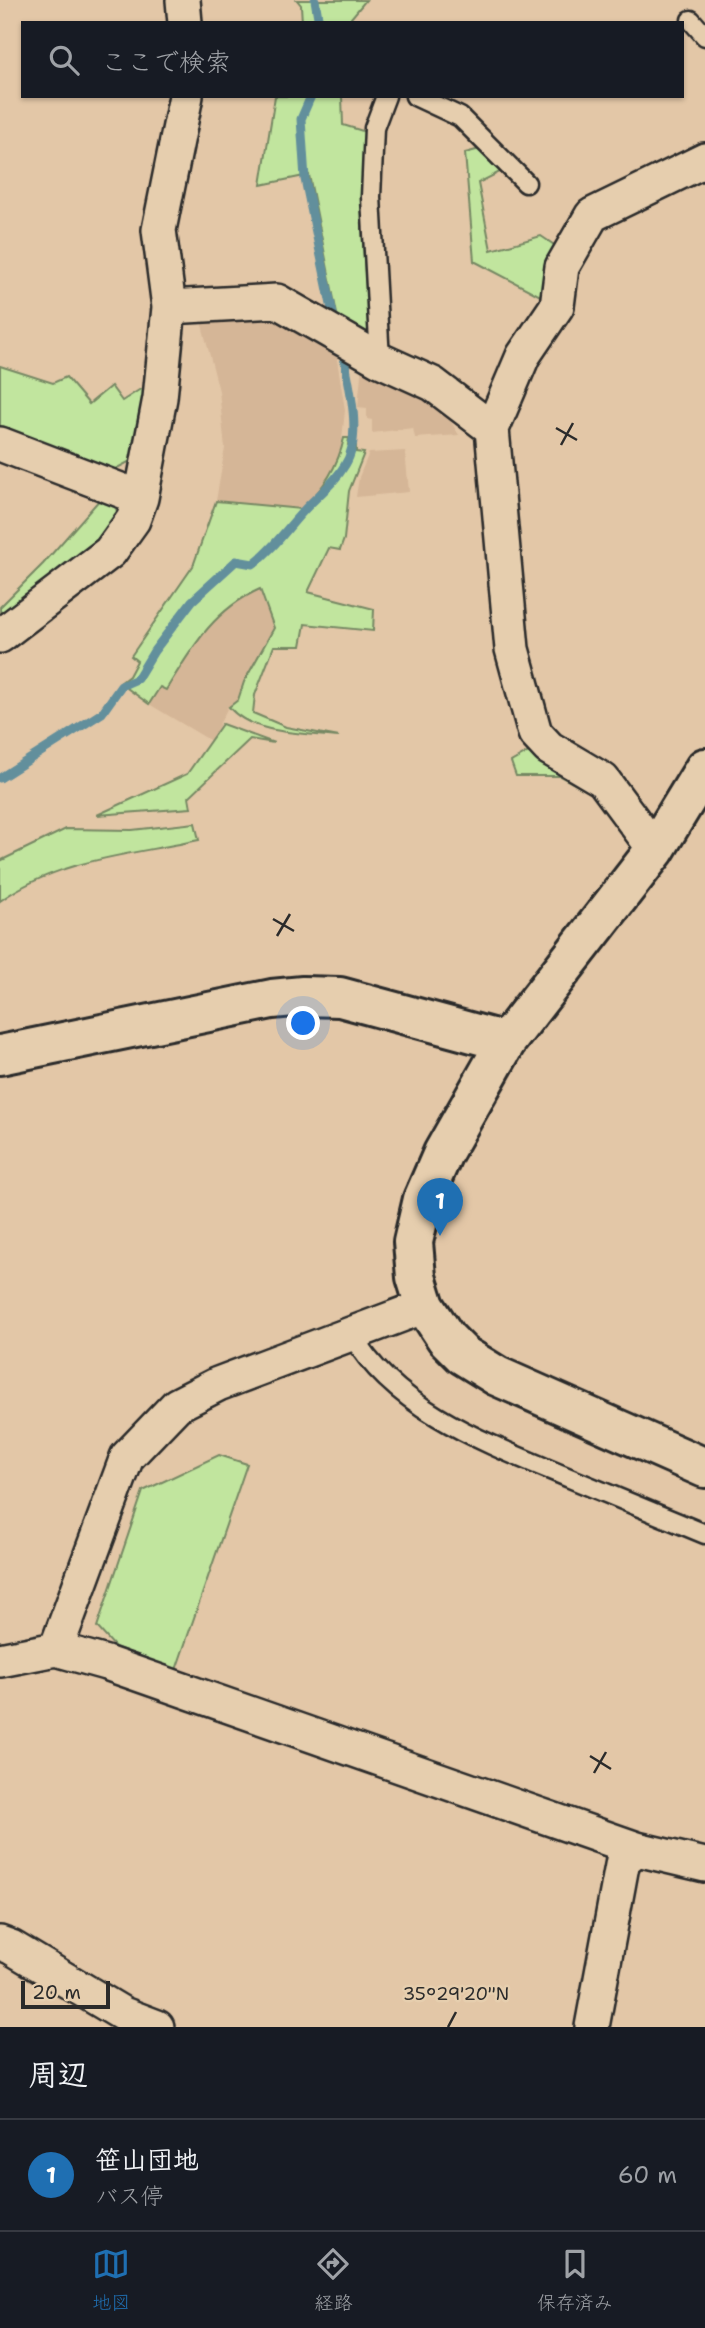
<!DOCTYPE html>
<html lang="ja">
<head>
<meta charset="utf-8">
<style>
  :root { --surface:#171b24; --page:#242831; --text:#f1f3f6; --muted:#9ea1a6; --line:#363941; --accent:#1f6fb2 }
  body { margin:0; font-family:"Shantell Sans","Klee One",sans-serif; background:var(--page); color:var(--text) }
  .scale { position:absolute; left:21px; bottom:18px; width:89px; box-sizing:border-box; padding-left:7px; border:4px solid #2b2b2b; border-top:0; font-size:19px; line-height:24px; white-space:nowrap; color:#2b2b2b; -webkit-text-stroke:5px #e6ceae; paint-order:stroke }
  .you { position:absolute; left:304px; top:1024px; width:24px; height:24px; margin:-18px; border:5px solid #fff; border-radius:50%; background:#1a73e8; box-shadow:0 0 0 10px #1a73e833 }
  .badge { display:grid; place-items:center; width:46px; height:46px; border-radius:50%; background:var(--accent); color:#fff; font-size:23px; font-weight:700 }
  .pin { position:absolute; translate:-50% -58px; filter:drop-shadow(0 2px 4px #0008) }
  .pin::after { content:''; position:absolute; top:37px; width:24px; height:21px; background:inherit; clip-path:polygon(0 0,100% 0,50% 100%) }
  .list { margin:0; padding:0; list-style:none }
  h2 { display:flex; justify-content:space-between; align-items:center; height:91px; margin:0; padding:0 28px; font-size:30px }
  h2 small { font-size:23px; font-weight:400; color:var(--muted) }
  .list li { display:grid; grid-template-columns:46px 1fr auto; gap:21px; align-items:center; box-sizing:border-box; height:112px; padding:0 28px; border-top:2px solid var(--line) }
  .list b { display:block; font-size:26px; white-space:nowrap }
  .list p { margin:0; font-size:23px; white-space:nowrap; color:var(--muted) }
  .list em { font-size:23px; font-style:normal; color:var(--muted) }
  .icon { flex:none; width:38px; height:38px; fill:none; stroke:currentColor; stroke-width:2; stroke-linecap:round; stroke-linejoin:round }
  .map { position:relative; flex:none; width:705px; height:2027px; overflow:hidden }
  .search { position:absolute; background:var(--surface); box-shadow:0 2px 5px #0004; left:21px; right:21px; top:21px; height:77px; display:flex; align-items:center; gap:18px; box-sizing:border-box; padding:0 24px; border-radius:0px; color:var(--muted); font-size:26px }
  .sheet { height:203px; background:var(--surface) }
  nav { display:flex; justify-content:space-around; align-items:center; box-sizing:border-box; height:98px; border-top:2px solid var(--line); background:var(--surface); font-size:19px; color:var(--muted) }
  nav a { display:grid; justify-items:center; gap:4px }
  nav .on { color:var(--accent) }
  .map>svg:first-child { display:block }
  .built { fill:#d5b697 }
  .green { fill:#c1e59e; stroke:#768864; stroke-width:2 }
  .lines { fill:none; stroke-linecap:round; stroke-linejoin:round }
  .stream { stroke:#628f9c; stroke-width:9 }
  .lane-casing { stroke:#2b2b2b; stroke-width:23 }
  .street-casing { stroke:#2b2b2b; stroke-width:38 }
  .secondary-casing { stroke:#2b2b2b; stroke-width:44 }
  .lane { stroke:#e6ceae; stroke-width:18 }
  .street { stroke:#e6ceae; stroke-width:33 }
  .secondary { stroke:#e6ceae; stroke-width:38 }
  .ticks { fill:none; stroke:#2b2b2b; stroke-width:2.5 }
  .ticks-label { font-size:18px; text-anchor:middle; fill:#2b2b2b; stroke:#e6ceae; stroke-width:5; stroke-linejoin:round; paint-order:stroke }
</style>
</head>
<body>
<div class="map">
<svg width="705" height="2027" viewBox="0 0 705 2027">
  <rect width="100%" height="100%" fill="#e3c7a7"/>
  <filter id="ink" filterUnits="userSpaceOnUse"><feTurbulence type="fractalNoise" baseFrequency=".0143" numOctaves="2"/><feDisplacementMap in="SourceGraphic" scale="14" xChannelSelector="R" yChannelSelector="G"/><feConvolveMatrix kernelMatrix="1 2 1 2 8 2 1 2 1" color-interpolation-filters="sRGB"/></filter>
  <g filter="url(#ink)">
    <path class="built" d="M 266,314 L 336,353 L 345,410 L 340,459 L 325,484 L 301,509 L 216,501 L 225,448 L 219,391 L 201,321 Z
      M 362,364 L 442,407 L 459,435 L 415,438 L 413,428 L 372,433 L 372,420 L 367,419 L 367,408 L 358,407 Z
      M 405,451 L 409,492 L 356,497 L 359,477 L 369,453 Z
      M 260,589 L 274,628 L 244,682 L 238,700 L 228,707 L 211,741 L 149,704 L 160,687 L 166,689 L 197,641 L 233,601 Z"/>
    <path class="green" d="M 297,0 L 366,0 L 347,23 L 302,23 L 301,5 Z
      M 275,96 L 342,96 L 343,125 L 366,132 L 362,230 L 370,345 L 340,329 L 309,175 L 261,185 Z
      M 484,148 L 502,171 L 478,183 L 491,250 L 541,236 L 560,249 L 546,299 L 474,261 L 465,153 Z
      M 0,366 L 53,383 L 66,377 L 89,404 L 111,386 L 122,401 L 153,381 L 138,457 L 106,474 L 0,431 Z
      M 344,438 L 349,438 L 348,445 L 356,446 L 356,452 L 364,453 L 349,491 L 344,539 L 340,550 L 329,548 L 308,592 L 374,609 L 373,631 L 305,624 L 301,646 L 274,646 L 255,695 L 253,713 L 286,727 L 339,737 C 305,733 252,735 229,707 L 238,700 L 244,682 L 274,628 L 260,589 C 213,610 192,648 166,690 L 160,687 L 149,704 L 120,683 L 129,676 L 137,661 L 131,656 L 193,566 L 216,501 L 301,509 C 324,489 338,467 344,438 Z
      M 101,498 C 118,504 119,511 117,528 L 0,620 L 0,607 L 43,564 Z
      M 222,724 L 274,743 L 250,739 L 189,797 L 191,808 L 97,815 L 187,774 Z
      M 534,749 L 602,799 L 560,776 L 516,776 L 511,762 Z
      M 195,823 L 199,840 C 130,855 58,859 0,901 L 0,861 L 66,829 L 132,830 Z
      M 219,1455 L 247,1464 L 176,1670 L 115,1647 L 97,1627 L 143,1491 Z"/>
    <g class="lines">
      <path class="stream" d="M 315,0 L 319,23
        M 311,96 L 301,119 L 305,179 L 335,324
        M 0,778 L 102,713 L 121,686 L 137,679 L 154,651 L 192,601 L 236,561 L 253,564 C 276,547 289,525 309,505 C 322,492 335,482 345,465 C 363,437 349,384 343,353"/>
      <g class="lane-casing">
        <path id="lane" d="M 691,20 L 705,36
          M 415,96 L 460,117 L 526,183
          M 380,360 L 371,197 L 374,128 L 386,96
          M 352,1335 C 396,1412 494,1446 572,1479 C 616,1497 661,1516 705,1534"/>
      </g>
      <g class="street-casing">
        <path id="street" d="M 183,0 L 185,23
          M 169,307 L 277,301 L 380,360 L 433,384 L 492,429
          M 0,444 L 141,498
          M 0,636 L 110,552 L 133,520 L 141,498 L 160,398 L 169,307 L 159,230 L 186,96
          M 655,850 L 603,780 L 549,748 L 535,733 L 512,649 L 492,429 L 523,356 L 557,306 L 562,267 L 592,215 L 705,160
          M 56,1649 L 127,1457 L 177,1405 L 218,1384 L 425,1306
          M 0,1660 L 56,1649 L 106,1663 L 637,1849 L 705,1865
          M 0,1943 L 11,1947 L 123,2014 L 157,2027
          M 592,2027 L 623,1860 L 637,1849"/>
      </g>
      <g class="secondary-casing">
        <path id="secondary" d="M 705,768 L 655,850 L 506,1042 L 443,1153 L 423,1199 L 413,1242 L 416,1277 L 425,1306 L 446,1338 L 463,1355 L 497,1376 L 705,1468
          M 0,1055 L 272,999 L 303,996 L 340,997 L 506,1042"/>
      </g>
      <use href="#lane" class="lane"/>
      <use href="#street" class="street"/>
      <use href="#secondary" class="secondary"/>
    </g>
  </g>
  <path class="ticks" d="M 556,428 L 577,440M 561,445 L 573,423M 273,919 L 294,931M 277,936 L 290,914M 590,1756 L 611,1769M 594,1773 L 606,1752M 448,2027 L 456,2012"/>
  <g class="ticks-label">
    <text x="456" y="2000">35°29'20"N</text>
  </g>
</svg>
<div class="scale">20 m</div>
<div class="you"></div>
<div class="pin badge" style="left:440px;top:1236px">1</div>
<div class="search"><svg class="icon" aria-label="search" viewBox="0 0 24 24"><circle cx="10" cy="10" r="6"/><path d="M15 15l6 6"/></svg>ここで検索</div>
</div>
<section class="sheet">
<h2>周辺<small></small></h2>
<ul class="list">
<li><span class="badge">1</span><div><b>笹山団地</b><p>バス停</p></div><em>60 m</em></li>
</ul>
</section>
<nav>
<a class="on"><svg class="icon" aria-label="map" viewBox="0 0 24 24"><path d="M3 6l6-2 6 2 6-2v14l-6 2-6-2-6 2zM9 4v14M15 6v14"/></svg>地図</a>
<a><svg class="icon" aria-label="directions" viewBox="0 0 24 24"><path d="M12 3l9 9-9 9-9-9zM9 14v-3h6M13 9l2 2-2 2"/></svg>経路</a>
<a><svg class="icon" aria-label="saved" viewBox="0 0 24 24"><path d="M7 4h10v16l-5-4-5 4z"/></svg>保存済み</a>
</nav>
</body>
</html>
